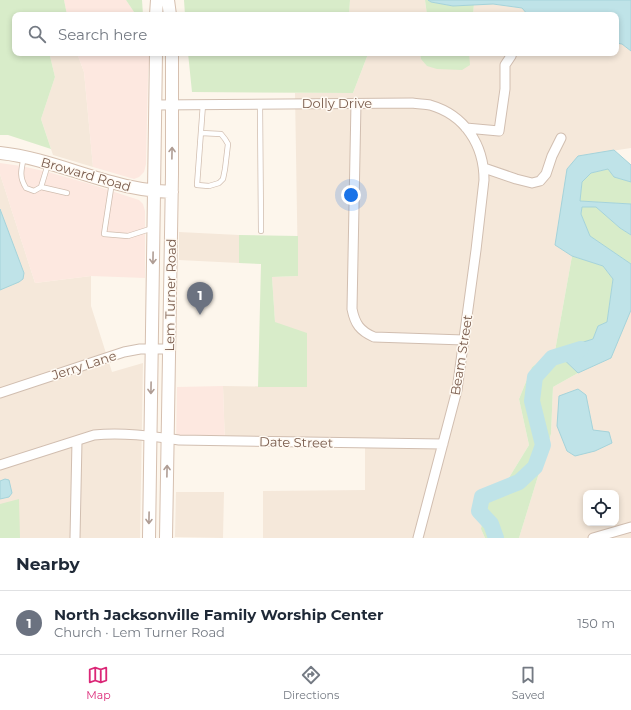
<!DOCTYPE html>
<html lang="en">
<head>
<meta charset="utf-8">
<style>
  :root { --surface:#fff; --page:#f6f6f7; --text:#1f2937; --muted:#747a83; --line:#e0e1e3; --accent:#db2777 }
  body { margin:0; font-family:Montserrat,sans-serif; background:var(--page); color:var(--text) }
  .controls { position:absolute; right:12px; bottom:12px; display:grid; overflow:hidden; border-radius:8px; box-shadow:0 2px 6px #0003 }
  .controls button { width:36px; height:36px; display:grid; place-items:center; padding:0; border:0; border-bottom:1px solid var(--line); background:var(--surface); color:var(--text); font:20px sans-serif }
  .you { position:absolute; left:351px; top:195px; width:14px; height:14px; margin:-10px; border:3px solid #fff; border-radius:50%; background:#1a73e8; box-shadow:0 0 0 6px #1a73e833 }
  .badge { display:grid; place-items:center; width:26px; height:26px; border-radius:50%; background:var(--accent); color:#fff; font-size:13px; font-weight:700 }
  .pin { position:absolute; translate:-50% -33px; filter:drop-shadow(0 1px 2px #0008) }
  .pin::after { content:''; position:absolute; top:21px; width:14px; height:12px; background:inherit; clip-path:polygon(0 0,100% 0,50% 100%) }
  .list { margin:0; padding:0; list-style:none }
  h2 { display:flex; justify-content:space-between; align-items:center; height:52px; margin:0; padding:0 16px; font-size:17px }
  h2 small { font-size:13px; font-weight:400; color:var(--muted) }
  .list li { display:grid; grid-template-columns:26px 1fr auto; gap:12px; align-items:center; box-sizing:border-box; height:64px; padding:0 16px; border-top:1px solid var(--line) }
  .list b { display:block; font-size:15px; white-space:nowrap }
  .list p { margin:0; font-size:13px; white-space:nowrap; color:var(--muted) }
  .list em { font-size:13px; font-style:normal; color:var(--muted) }
  .icon { flex:none; width:22px; height:22px; fill:none; stroke:currentColor; stroke-width:2; stroke-linecap:round; stroke-linejoin:round }
  .map { position:relative; flex:none; width:631px; height:538px; overflow:hidden }
  .search { position:absolute; background:var(--surface); box-shadow:0 2px 6px #0003; left:12px; right:12px; top:12px; height:44px; display:flex; align-items:center; gap:10px; box-sizing:border-box; padding:0 14px; border-radius:8px; color:var(--muted); font-size:15px }
  .sheet { height:116px; background:var(--surface) }
  nav { display:flex; justify-content:space-around; align-items:center; box-sizing:border-box; height:56px; border-top:1px solid var(--line); background:var(--surface); font-size:11px; color:var(--muted) }
  nav a { display:grid; justify-items:center; gap:2px }
  nav .on { color:var(--accent) }
  .map>svg:first-child { display:block }
  .residential { fill:#f5e8da; fill-rule:evenodd }
  .commercial { fill:#fde8e0 }
  .green { fill:#d8ecc9 }
  .water { fill:#bfe3e8; stroke:#a5d3da }
  .lines { fill:none; stroke-linecap:round; stroke-linejoin:round }
  .river { stroke:#bfe3e8; stroke-width:16 }
  .service-casing { stroke:#d1beb0; stroke-width:6 }
  .minor-casing { stroke:#d1beb0; stroke-width:11 }
  .secondary-casing { stroke:#d6c0b0; stroke-width:14 }
  .service { stroke:#fff; stroke-width:4.5 }
  .minor { stroke:#fff; stroke-width:9 }
  .secondary { stroke:#fff; stroke-width:12 }
  .oneway { stroke:#af9d94 }
  .labels { text-anchor:middle; dominant-baseline:central; stroke-width:3; stroke-linejoin:round; paint-order:stroke }
  .street-label { font-size:13px; fill:#7a5c4d; stroke:#fffaf3 }
</style>
</head>
<body>
<div class="map">
<svg width="631" height="538" viewBox="0 0 631 538">
  <rect width="100%" height="100%" fill="#fdf6ec"/>
  <path class="residential" d="M 350,0 L 425,0 L 427,15 L 349,15 Z
    M 474,4 L 493,4 L 522,8 L 528,15 L 473,15 Z
    M 616,43 L 622,44 L 631,51 L 631,148 L 578,156 L 555,245 L 572,256 L 555,351 L 532,367 L 519,399 L 529,445 L 507,481 L 480,492 L 482,522 L 481,529 L 485,538 L 263,538 L 263,491 L 365,490 L 365,446 L 225,445 L 223,386 L 307,387 L 275,322 L 272,277 L 298,276 L 295,93 L 353,93 L 368,54 L 365,53 L 420,53 L 421,59 L 469,65 L 469,53 L 616,53 Z
    M 52,53 L 77,53 L 84,72 L 93,167 L 53,155 L 41,119 L 55,77 L 50,56 Z
    M 0,174 L 35,283 L 91,276 L 91,306 L 112,372 L 143,363 L 140,538 L 0,538 Z
    M 179,232 L 239,235 L 239,263 L 179,260 Z
    M 631,310 L 631,538 L 519,538 L 551,434 L 553,387 L 578,373 L 611,358 ZM 586,493 L 616,493 L 616,523 L 586,523 Z
    M 176,492 L 224,492 L 223,538 L 175,537 Z"/>
  <path class="commercial" d="M 64,0 L 126,0 L 136,15 L 67,15 Z
    M 77,53 L 150,53 L 148,75 L 146,164 L 144,172 L 139,177 L 134,179 L 93,167 L 84,72 Z
    M 0,163 L 21,166 L 48,172 L 90,184 L 139,200 L 143,204 L 145,211 L 145,278 L 91,276 L 35,283 L 0,174 Z
    M 223,386 L 225,445 L 176,445 L 177,387 Z"/>
  <path class="green" d="M 0,0 L 64,0 L 67,15 L 15,15 L 15,53 L 52,53 L 50,56 L 55,77 L 41,119 L 51,149 L 8,135 L 0,135 Z
    M 126,0 L 142,0 L 143,15 L 136,15 Z
    M 184,0 L 350,0 L 349,15 L 185,15 Z
    M 425,0 L 428,0 L 431,2 L 453,6 L 474,4 L 473,15 L 427,15 Z
    M 188,53 L 365,53 L 368,54 L 353,93 L 192,92 Z
    M 420,53 L 469,53 L 470,65 L 462,70 L 437,69 L 427,66 L 421,59 Z
    M 608,169 L 614,177 L 631,182 L 631,204 L 580,201 L 582,182 L 591,173 Z
    M 582,207 L 596,207 L 620,228 L 631,235 L 631,264 L 590,236 L 581,214 Z
    M 239,235 L 298,236 L 298,276 L 272,277 L 275,322 L 307,333 L 307,387 L 258,387 L 261,264 L 239,263 Z
    M 572,256 L 603,266 L 613,279 L 607,322 L 598,326 L 593,339 L 555,351 L 578,373 L 553,387 L 551,434 L 519,538 L 485,538 L 481,529 L 482,522 L 473,504 L 480,492 L 507,481 L 529,445 L 519,399 L 532,367 L 555,351 Z
    M 19,499 L 20,538 L 0,538 L 0,504 Z"/>
  <path class="water" d="M 428,0 L 631,0 L 631,51 L 622,44 L 616,43 L 616,15 L 528,15 L 522,8 L 493,4 L 453,6 L 431,2 Z
    M 614,150 L 631,165 L 631,182 L 614,177 L 608,169 L 591,173 L 582,182 L 580,201 L 631,204 L 631,235 L 620,228 L 596,207 L 582,207 L 581,214 L 590,236 L 631,264 L 631,310 L 611,358 L 578,373 L 555,351 L 593,339 L 598,326 L 607,322 L 613,279 L 603,266 L 572,256 L 555,245 L 567,169 L 578,156 Z
    M 0,209 L 24,273 L 23,279 L 19,282 L 0,290 Z
    M 578,389 L 586,395 L 593,430 L 609,432 L 612,443 L 595,451 L 575,456 L 567,451 L 557,426 L 559,396 Z
    M 5,479 L 9,480 L 12,493 L 9,497 L 0,499 L 0,481 Z"/>
  <g class="lines">
    <path class="river" d="M 496,538 L 491,524 L 479,511 L 482,497 L 519,482 L 535,467 L 543,445 L 532,401 L 535,377 L 552,358 L 581,349"/>
    <g class="service-casing">
      <path id="service" d="M 260,104 L 261,231
        M 201,133 L 221,134 L 225,139 L 228,144 L 225,169 L 223,179 L 219,183 L 209,186 L 197,185 L 203,104
        M 24,157 C 21,170 19,177 26,188 L 34,191 L 41,187
        M 48,164 L 41,187 L 67,193
        M 112,182 L 104,234 L 128,236 L 153,228"/>
    </g>
    <g class="minor-casing">
      <path id="minor" d="M 356,103 L 352,309 C 355,324 360,331 374,337 L 464,340
        M 156,105 L 412,103 C 418,104 425,104 430,105 C 465,115 484,145 484,180 L 476,250 L 457,390 L 418,538
        M 466,128 L 499,131 L 505,89 L 505,65 L 511,56 L 512,53
        M 484,168 L 516,179 L 532,183 L 540,181 L 546,174 L 552,156 L 561,138
        M 0,393 L 124,352 L 140,349 L 169,349
        M 0,465 L 94,435 C 122,432 151,436 179,440 L 443,444
        M 75,538 L 77,441
        M 593,538 L 631,527"/>
    </g>
    <g class="secondary-casing">
      <path id="secondary" d="M 168,0 L 170,15
        M 156,15 L 157,0
        M 0,153 C 38,157 74,172 111,182 C 131,188 151,191 172,192
        M 149,538 L 156,53
        M 166,538 L 172,174 L 172,53"/>
    </g>
    <use href="#service" class="service"/>
    <use href="#minor" class="minor"/>
    <use href="#secondary" class="secondary"/>
  </g>
  <defs><path id="oneway-shaft" d="M-6 0H5M1.5-3L5.5 0L1.5 3" fill="none" stroke-width="1.6" stroke-linecap="round" stroke-linejoin="round"/></defs>
  <g class="oneway">
    <use href="#oneway-shaft" transform="translate(172 153) rotate(-89)"/>
    <use href="#oneway-shaft" transform="translate(153 258) rotate(91)"/>
    <use href="#oneway-shaft" transform="translate(151 388) rotate(91)"/>
    <use href="#oneway-shaft" transform="translate(167 471) rotate(-89)"/>
    <use href="#oneway-shaft" transform="translate(149 518) rotate(91)"/>
  </g>
  <g class="labels">
    <g class="street-label">
      <text x="337" y="103">Dolly Drive</text>
      <text transform="translate(86 174) rotate(16)">Broward Road</text>
      <text transform="translate(170 295) rotate(-89)">Lem Turner Road</text>
      <text transform="translate(461 355) rotate(-81)">Beam Street</text>
      <text transform="translate(84 365) rotate(-18)">Jerry Lane</text>
      <text transform="translate(296 442) rotate(1)">Date Street</text>
    </g>
  </g>
</svg>
<div class="controls">
<button><svg class="icon" aria-label="locate" viewBox="0 0 24 24"><circle cx="12" cy="12" r="6"/><path d="M12 2v4M12 18v4M2 12h4M18 12h4"/></svg></button>
</div>
<div class="you"></div>
<div class="pin badge" style="left:200px;top:315px;background:#6b7280">1</div>
<div class="search"><svg class="icon" aria-label="search" viewBox="0 0 24 24"><circle cx="10" cy="10" r="6"/><path d="M15 15l6 6"/></svg>Search here</div>
</div>
<section class="sheet">
<h2>Nearby<small></small></h2>
<ul class="list">
<li><span class="badge" style="background:#6b7280">1</span><div><b>North Jacksonville Family Worship Center</b><p>Church · Lem Turner Road</p></div><em>150 m</em></li>
</ul>
</section>
<nav>
<a class="on"><svg class="icon" aria-label="map" viewBox="0 0 24 24"><path d="M3 6l6-2 6 2 6-2v14l-6 2-6-2-6 2zM9 4v14M15 6v14"/></svg>Map</a>
<a><svg class="icon" aria-label="directions" viewBox="0 0 24 24"><path d="M12 3l9 9-9 9-9-9zM9 14v-3h6M13 9l2 2-2 2"/></svg>Directions</a>
<a><svg class="icon" aria-label="saved" viewBox="0 0 24 24"><path d="M7 4h10v16l-5-4-5 4z"/></svg>Saved</a>
</nav>
</body>
</html>
